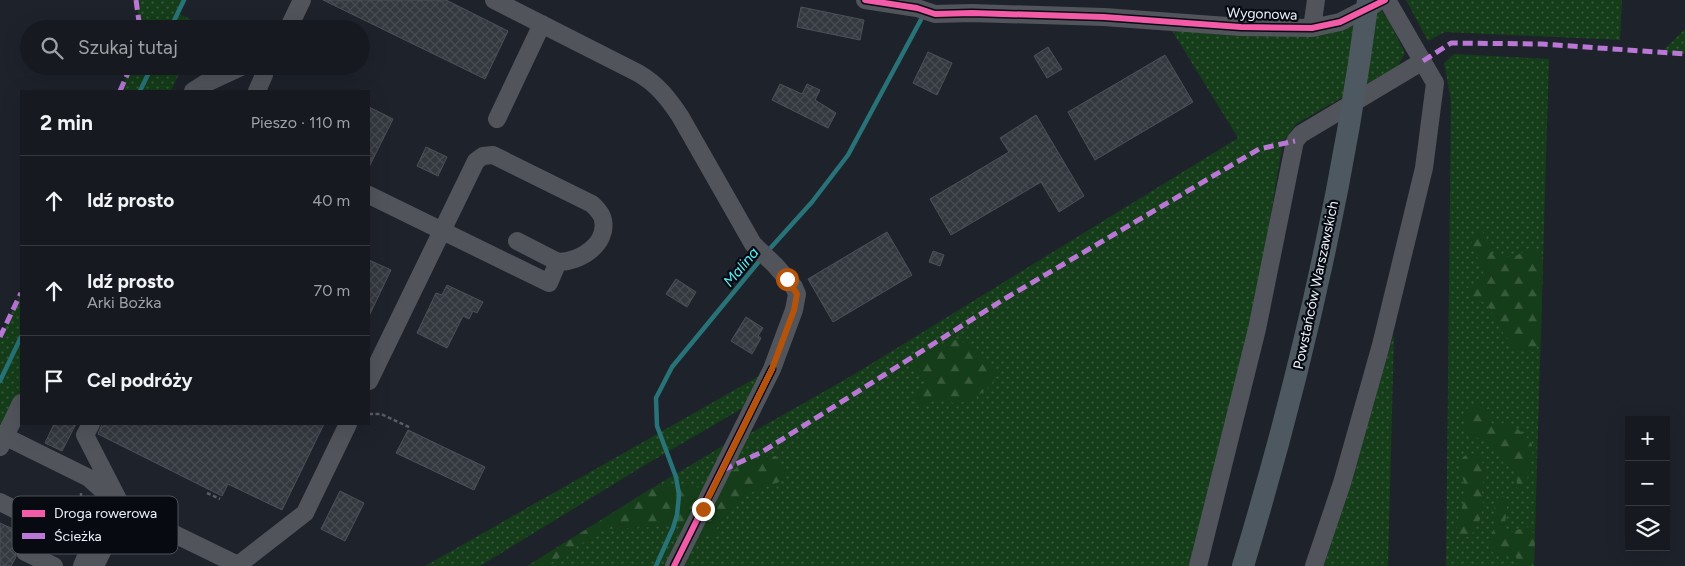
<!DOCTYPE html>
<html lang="pl">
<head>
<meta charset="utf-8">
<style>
  :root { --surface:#161a20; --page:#1f2329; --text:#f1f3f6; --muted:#9ea1a5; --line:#35383e }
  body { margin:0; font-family:Figtree,sans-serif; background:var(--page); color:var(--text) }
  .controls { position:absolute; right:15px; bottom:15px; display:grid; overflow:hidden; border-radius:0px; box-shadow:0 5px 20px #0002 }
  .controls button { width:45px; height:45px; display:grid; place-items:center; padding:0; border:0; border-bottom:1px solid var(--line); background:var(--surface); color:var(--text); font:25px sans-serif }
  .stop { position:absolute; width:15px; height:15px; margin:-11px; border:4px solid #b45309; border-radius:50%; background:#fff }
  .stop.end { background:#b45309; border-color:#fff; box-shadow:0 1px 5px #0008 }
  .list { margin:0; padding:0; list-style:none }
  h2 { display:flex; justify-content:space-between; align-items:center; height:65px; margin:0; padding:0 20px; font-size:21px }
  h2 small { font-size:16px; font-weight:400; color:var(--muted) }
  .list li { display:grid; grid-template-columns:32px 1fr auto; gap:15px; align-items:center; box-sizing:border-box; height:90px; padding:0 20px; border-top:1px solid var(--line) }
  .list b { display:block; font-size:19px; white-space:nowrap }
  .list p { margin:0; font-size:16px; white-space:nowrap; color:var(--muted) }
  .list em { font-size:16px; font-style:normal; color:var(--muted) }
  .icon { flex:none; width:28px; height:28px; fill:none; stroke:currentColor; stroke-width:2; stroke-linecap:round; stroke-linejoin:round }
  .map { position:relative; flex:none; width:1685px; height:566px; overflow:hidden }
  .search { position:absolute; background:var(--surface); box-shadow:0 5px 20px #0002; left:20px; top:20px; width:350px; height:55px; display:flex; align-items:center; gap:12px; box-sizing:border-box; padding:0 18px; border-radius:28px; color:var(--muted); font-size:19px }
  .panel { position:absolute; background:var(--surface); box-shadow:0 5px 20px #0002; left:20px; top:90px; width:350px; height:335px; border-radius:0px }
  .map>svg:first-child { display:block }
  .grass { fill:url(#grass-dots) }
  .forest { fill:url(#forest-firs) }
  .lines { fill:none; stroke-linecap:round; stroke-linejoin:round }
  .stream { stroke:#287378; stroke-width:4.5 }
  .building { fill:url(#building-cross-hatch); stroke:#4c5058 }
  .path { stroke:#595c62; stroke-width:2.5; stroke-dasharray:4 2.5; stroke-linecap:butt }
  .minor { stroke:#51545b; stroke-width:18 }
  .major { stroke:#4d5861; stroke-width:22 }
  .quiet { stroke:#ba77d6; stroke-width:5; stroke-dasharray:10 5; stroke-linecap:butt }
  .cycleway-casing { stroke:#070b11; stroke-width:9 }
  .cycleway { stroke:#f35aa7; stroke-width:6 }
  .route { stroke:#b45309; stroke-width:6 }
  .labels { text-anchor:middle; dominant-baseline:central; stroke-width:4.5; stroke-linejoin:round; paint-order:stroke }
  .street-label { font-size:14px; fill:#ecf2fd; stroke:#070b11 }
  .water-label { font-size:15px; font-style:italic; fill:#57eff8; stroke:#070b11 }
  .key { fill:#070b11; stroke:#4c5058; stroke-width:1 }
  .key-label { font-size:14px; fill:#ecf2fd }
</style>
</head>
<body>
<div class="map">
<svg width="1685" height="566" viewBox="0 0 1685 566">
  <defs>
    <pattern id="grass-dots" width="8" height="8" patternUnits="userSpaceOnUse" patternTransform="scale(1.25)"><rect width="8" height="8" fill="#153d19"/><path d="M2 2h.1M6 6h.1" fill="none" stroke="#375a3b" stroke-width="1.8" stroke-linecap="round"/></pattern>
    <pattern id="forest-firs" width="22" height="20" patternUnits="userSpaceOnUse" patternTransform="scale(1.25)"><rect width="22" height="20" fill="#153d19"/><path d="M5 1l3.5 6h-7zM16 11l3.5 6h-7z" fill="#375a3b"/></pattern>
    <pattern id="building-cross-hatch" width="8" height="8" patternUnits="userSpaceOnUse" patternTransform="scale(1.25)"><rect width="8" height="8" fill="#34383f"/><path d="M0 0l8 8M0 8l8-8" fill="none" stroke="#484c52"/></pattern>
  </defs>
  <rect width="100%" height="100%" fill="#1e222b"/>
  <path class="grass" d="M 136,0 L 184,0 L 178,13 L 203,26 L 201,29 L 140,29 Z
    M 1406,0 L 1622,0 L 1620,40 L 1445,32 L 1428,41 Z
    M 1379,9 L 1388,19 L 1405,53 L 1398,66 L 1296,124 L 1283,142 L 1258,289 L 1198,566 L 527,566 L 652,488 L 731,441 L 749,434 L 853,375 L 1238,138 L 1171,29 L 1313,36 Z
    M 1685,29 L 1685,54 L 1662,52 Z
    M 1454,54 L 1549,59 L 1534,566 L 1446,566 L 1451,100 L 1444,63 Z
    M 131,66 L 183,66 L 171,91 L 120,91 Z
    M 21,293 L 21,403 L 0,447 L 0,337 Z
    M 1394,334 L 1388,566 L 1324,566 Z
    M 766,372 L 748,405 L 645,465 L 480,566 L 425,566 Z"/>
  <path class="forest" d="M 1482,230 L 1490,250 L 1494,256 L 1514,257 L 1530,248 L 1540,251 L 1543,255 L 1541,339 L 1538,346 L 1532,352 L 1518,351 L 1500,329 L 1490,309 L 1485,303 L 1467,295 L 1466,289 L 1479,280 L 1483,274 L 1482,265 L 1473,250 L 1471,237 L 1477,231 Z
    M 954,340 C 969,341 974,352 984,362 C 988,366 993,368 997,372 C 995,389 970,401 955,404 C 934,393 938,402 919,407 L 913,402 L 912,398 L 923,389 L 926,384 L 912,363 C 924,351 939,345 954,340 Z
    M 1477,403 C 1490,405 1491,407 1489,420 L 1493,424 C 1497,424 1502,423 1505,423 C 1512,423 1530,438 1532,445 C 1534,454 1530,464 1528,472 C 1527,480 1528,485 1522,490 L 1517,488 L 1516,469 L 1514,467 L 1504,464 C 1500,456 1496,446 1488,441 C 1484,439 1478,439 1473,436 C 1463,429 1463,416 1467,407 Z
    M 1470,453 C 1491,458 1482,479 1482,493 C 1482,497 1483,501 1483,505 C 1482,517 1477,529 1469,537 L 1457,535 C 1454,518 1467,505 1465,488 C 1465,479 1457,470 1461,460 C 1463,456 1467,455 1470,453 Z
    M 776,456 L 784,471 L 783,480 C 772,486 753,490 744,497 C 732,506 720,523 712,536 L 693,535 L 675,523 L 654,527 L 604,529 L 546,566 L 540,563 L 541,558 L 652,488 C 663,485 675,484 687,486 C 696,486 704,491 713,486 C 719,483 723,476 728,473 C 743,464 759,458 776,456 Z
    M 1504,496 L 1506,498 C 1509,509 1504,519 1505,530 L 1509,533 C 1517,531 1522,527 1530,527 L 1535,537 L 1534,566 L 1520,566 L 1516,557 C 1506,553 1499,558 1489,550 C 1488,540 1494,532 1495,522 C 1496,515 1494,508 1494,501 L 1499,497 Z"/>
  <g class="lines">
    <path class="stream" d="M 170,29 L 184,0
      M 140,91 L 152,66
      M 766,253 L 812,202 L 848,155 L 924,14
      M 0,381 L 21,337
      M 656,566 L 673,528 L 677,515 L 679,495 L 676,477 L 657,426 L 656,398 L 672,367 L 761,259"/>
  </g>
  <path class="building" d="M 323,0 L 446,0 L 508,31 L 485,79 Z
    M 801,7 L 864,20 L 860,40 L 797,27 Z
    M 1048,47 L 1062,69 L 1047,78 L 1034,56 Z
    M 928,52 L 952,63 L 937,95 L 913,83 Z
    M 1165,55 L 1193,102 L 1095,160 L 1068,112 Z
    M 780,84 L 802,94 L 807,84 L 820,90 L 815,100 L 836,113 L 828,128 L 772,100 Z
    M 369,107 L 393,119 L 369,167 Z
    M 1036,115 L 1084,196 L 1059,212 L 1041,182 L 951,235 L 930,199 L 1009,152 L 1000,138 Z
    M 426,147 L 447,157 L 438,176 L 417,166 Z
    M 887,232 L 912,275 L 833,322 L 808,279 Z
    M 933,251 L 944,255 L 940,266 L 929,262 Z
    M 369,260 L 391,270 L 369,316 Z
    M 676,279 L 696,292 L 687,307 L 666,294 Z
    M 447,285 L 483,302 L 477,313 L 473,311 L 469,319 L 463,316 L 447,348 L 417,333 L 436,293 L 442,295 Z
    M 746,317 L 763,328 L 758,336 L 761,338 L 752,354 L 731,341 Z
    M 54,424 L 76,424 L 62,451 L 45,443 Z
    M 102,424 L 324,424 L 282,510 L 228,484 L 222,496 L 98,434 Z
    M 408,430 L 485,467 L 474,490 L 396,453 Z
    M 340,491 L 364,503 L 345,541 L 321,529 Z
    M 0,523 L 22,533 L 15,548 L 16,557 L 11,566 L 0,566 Z"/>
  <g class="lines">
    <path class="path" d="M 369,414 L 381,414 L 411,428
      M 81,493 L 81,507 L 101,517
      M 207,493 L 220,499"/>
    <path class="minor" d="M 494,0 L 638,73 C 657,84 668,98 680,116 L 753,244 L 775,265 L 794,287 L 797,294 L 794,310 L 772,369 L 674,566
      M 865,0 L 917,8 L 935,14 L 972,13 L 1104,17 L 1241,27 L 1312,28 L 1340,22 L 1375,4
      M 1312,28 L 1316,0
      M 288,29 L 302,0
      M 193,91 L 204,84 L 243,66
      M 257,91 L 264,75
      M 497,119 L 542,24
      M 369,195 L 549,283 L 558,262
      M 369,381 L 476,161 L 483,156 L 493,155 L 592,204 C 596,208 602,213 603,220 C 608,245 579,262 558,262 L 517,241
      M 91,424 L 85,435 L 123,509 L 95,566
      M 0,434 L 89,478 L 123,509 L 238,565 L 305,513 L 348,424
      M 0,447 L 21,403
      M 0,502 L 90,547 L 82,566
      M 39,522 L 25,552 L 54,566
      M 1198,566 L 1257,329 L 1295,141 L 1301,134 L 1423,61
      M 1314,566 L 1342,483 L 1381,345 L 1424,168 L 1435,83 L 1387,0"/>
    <path class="major" d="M 1243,566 C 1299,381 1343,192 1368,0"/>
    <path class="quiet" d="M 136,0 L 140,29
      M 1423,61 L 1451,43 L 1542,44 L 1685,54
      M 120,91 L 131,66
      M 0,337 L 21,293
      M 723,470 L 762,452 L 1006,298 L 1259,149 L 1295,141"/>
    <g class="cycleway-casing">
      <path id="cycleway" d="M 865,0 L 917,8 L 935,14 L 972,13 L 1104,17 L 1241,27 L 1312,28 L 1340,22 L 1385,0
        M 674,566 L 772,369"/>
    </g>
    <use href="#cycleway" class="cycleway"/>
  </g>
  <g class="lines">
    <path class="route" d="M 703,509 L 772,369 L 794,310 L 797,294 L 787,279"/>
  </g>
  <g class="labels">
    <g class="street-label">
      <text transform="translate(1262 14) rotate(2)">Wygonowa</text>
      <text transform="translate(1316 285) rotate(-78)">Powstańców Warszawskich</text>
    </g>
    <g class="water-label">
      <text transform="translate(741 267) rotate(-50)">Malina</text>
    </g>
  </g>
  <rect x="12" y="496" width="166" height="58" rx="8" class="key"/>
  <rect x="22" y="510" width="23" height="7" fill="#f35aa7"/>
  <rect x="22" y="533" width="23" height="6" fill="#ba77d6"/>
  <g class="key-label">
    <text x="54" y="518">Droga rowerowa</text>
    <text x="54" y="541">Ścieżka</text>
  </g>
</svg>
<div class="controls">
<button>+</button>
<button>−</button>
<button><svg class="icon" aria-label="layers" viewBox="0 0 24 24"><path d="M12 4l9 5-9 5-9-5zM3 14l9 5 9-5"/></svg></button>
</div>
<div class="stop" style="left:787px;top:279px"></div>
<div class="stop end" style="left:703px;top:509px"></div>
<div class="search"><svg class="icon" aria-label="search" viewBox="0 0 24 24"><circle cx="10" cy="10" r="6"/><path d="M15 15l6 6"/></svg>Szukaj tutaj</div>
<section class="panel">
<h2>2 min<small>Pieszo · 110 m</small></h2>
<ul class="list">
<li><svg class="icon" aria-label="ahead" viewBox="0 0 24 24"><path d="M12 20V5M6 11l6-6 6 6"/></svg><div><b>Idź prosto</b></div><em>40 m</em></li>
<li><svg class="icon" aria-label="ahead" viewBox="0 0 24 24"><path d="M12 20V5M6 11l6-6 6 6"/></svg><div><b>Idź prosto</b><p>Arki Bożka</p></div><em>70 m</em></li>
<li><svg class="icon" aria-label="arrive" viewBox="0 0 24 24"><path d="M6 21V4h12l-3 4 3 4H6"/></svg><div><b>Cel podróży</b></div></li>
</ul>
</section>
</div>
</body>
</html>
